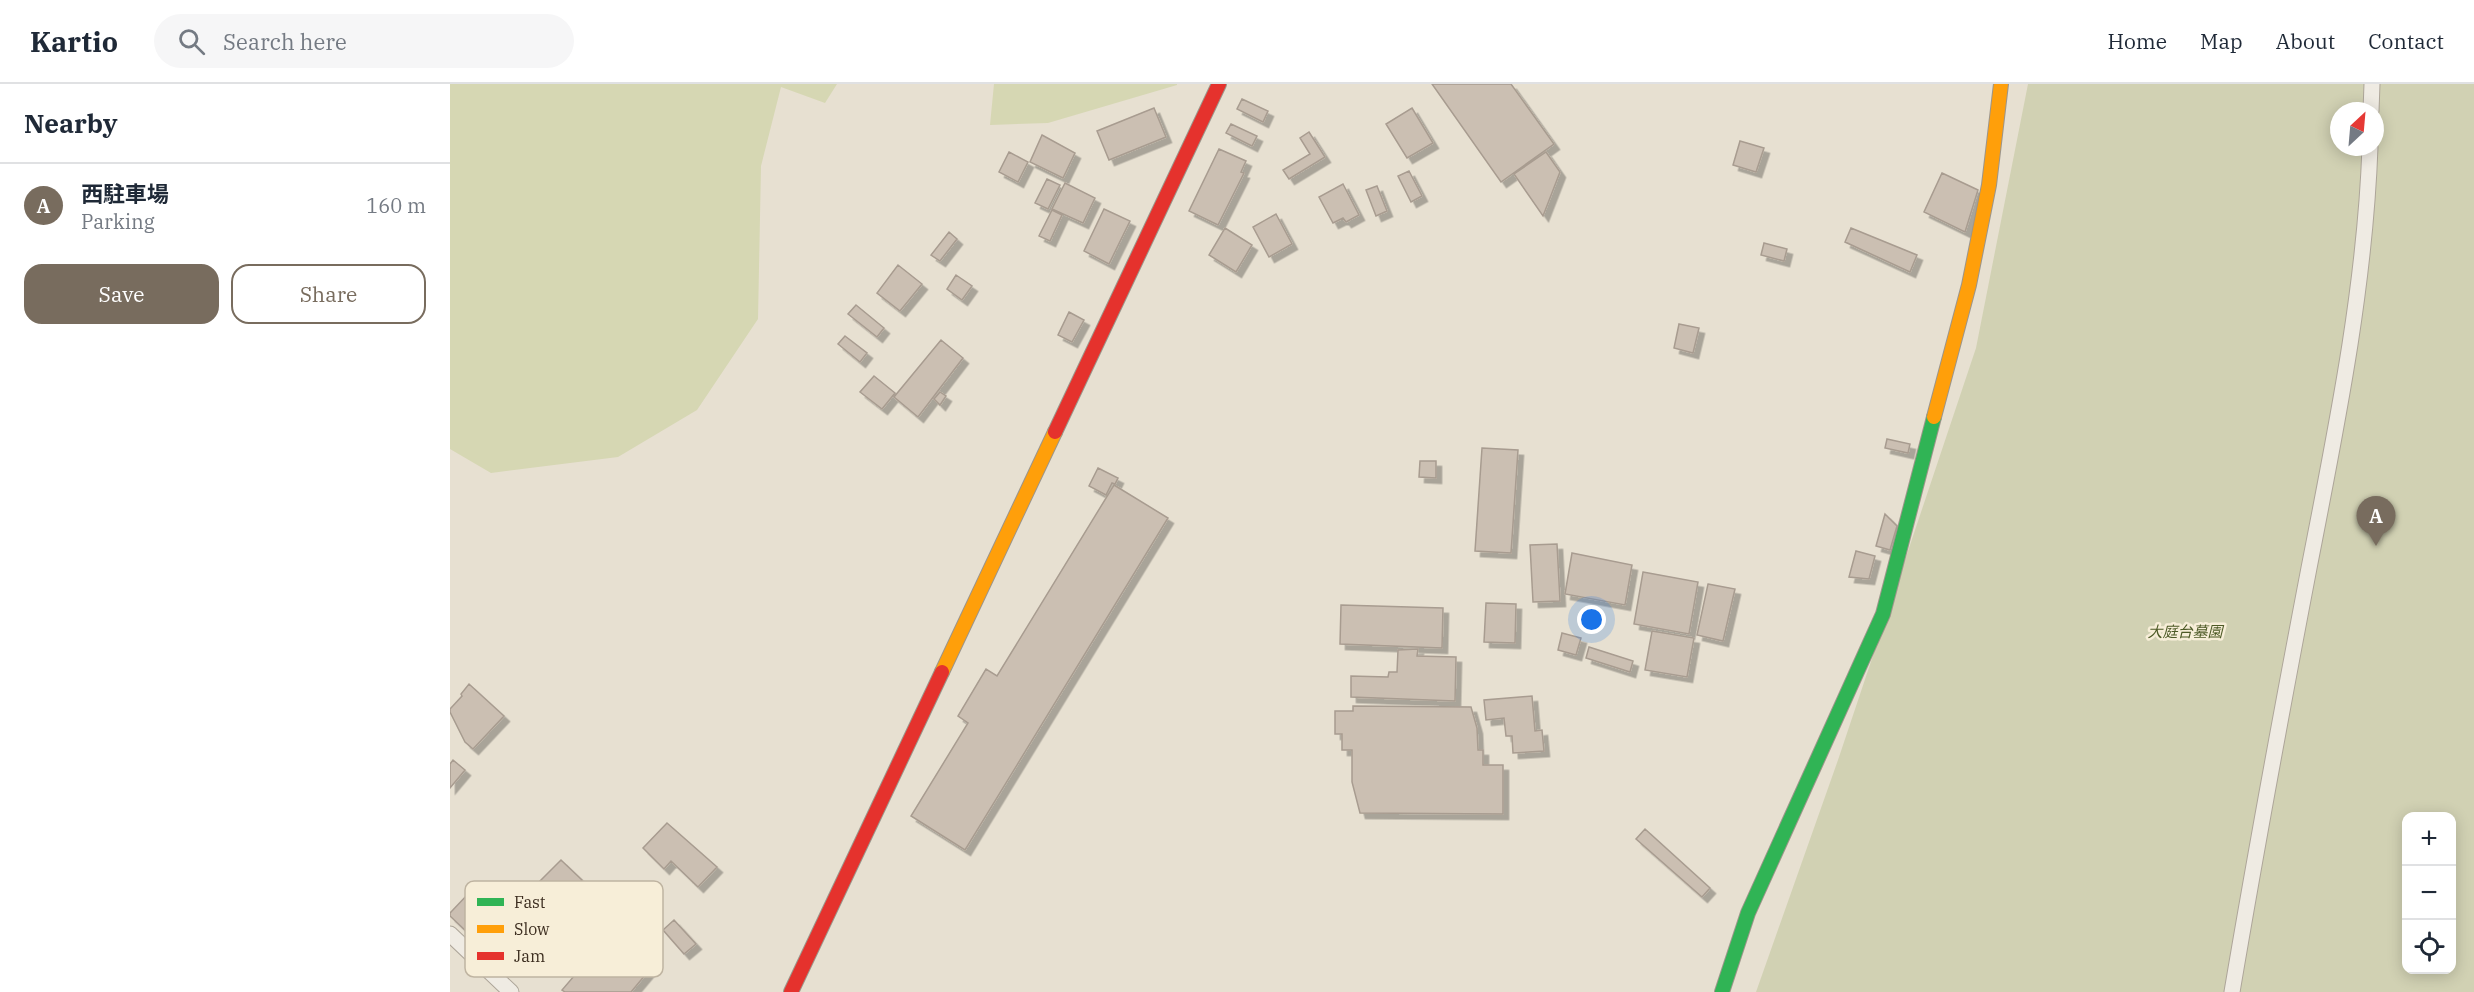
<!DOCTYPE html>
<html lang="en">
<head>
<meta charset="utf-8">
<style>
  :root { --surface:#fff; --page:#f6f6f7; --text:#1f2937; --muted:#747a83; --line:#e0e1e3; --accent:#786c5e }
  body { margin:0; font-family:"IBM Plex Serif","Noto Sans JP",serif; background:var(--page); color:var(--text) }
  .controls { position:absolute; right:18px; bottom:18px; display:grid; overflow:hidden; border-radius:12px; box-shadow:0 3px 15px #0003 }
  .controls button { width:54px; height:54px; display:grid; place-items:center; padding:0; border:0; border-bottom:2px solid var(--line); background:var(--surface); color:var(--text); font:30px sans-serif }
  .compass { position:absolute; left:1880px; top:18px; width:54px; height:54px; border-radius:50%; background:var(--surface); box-shadow:0 3px 15px #0003; rotate:26deg }
  .you { position:absolute; left:1142px; top:536px; width:21px; height:21px; margin:-15px; border:4px solid #fff; border-radius:50%; background:#1a73e8; box-shadow:0 0 0 9px #1a73e833 }
  .badge { display:grid; place-items:center; width:39px; height:39px; border-radius:50%; background:var(--accent); color:#fff; font-size:20px; font-weight:700 }
  .pin { position:absolute; translate:-50% -50px; filter:drop-shadow(0 2px 3px #0008) }
  .pin::after { content:''; position:absolute; top:32px; width:21px; height:18px; background:inherit; clip-path:polygon(0 0,100% 0,50% 100%) }
  .list { margin:0; padding:0; list-style:none }
  h2 { display:flex; justify-content:space-between; align-items:center; height:78px; margin:0; padding:0 24px; font-size:26px }
  h2 small { font-size:20px; font-weight:400; color:var(--muted) }
  .list li { display:grid; grid-template-columns:39px 1fr auto; gap:18px; align-items:center; box-sizing:border-box; height:84px; padding:0 24px; border-top:2px solid var(--line) }
  .list b { display:block; font-size:22px; white-space:nowrap }
  .list p { margin:0; font-size:20px; white-space:nowrap; color:var(--muted) }
  .list em { font-size:20px; font-style:normal; color:var(--muted) }
  .actions { display:flex; gap:12px; padding:18px 24px }
  .actions a { flex:1; padding:14px 0; border:2px solid var(--accent); border-radius:18px; text-align:center; font-size:21px; color:var(--accent) }
  .actions .main { background:var(--accent); color:#fff }
  .icon { flex:none; width:33px; height:33px; fill:none; stroke:currentColor; stroke-width:2; stroke-linecap:round; stroke-linejoin:round }
  .map { position:relative; flex:none; width:2024px; height:908px; overflow:hidden }
  header { display:flex; align-items:center; gap:36px; box-sizing:border-box; height:84px; padding:0 30px; background:var(--surface); border-bottom:2px solid var(--line) }
  header strong { font-size:28px }
  nav { display:flex; gap:33px; margin-inline-start:auto; font-size:21px }
  .search { width:420px; height:54px; background:var(--page); display:flex; align-items:center; gap:15px; box-sizing:border-box; padding:0 21px; border-radius:33px; color:var(--muted); font-size:22px }
  main { display:flex }
  aside { flex:1; background:var(--surface) }
  .map>svg:first-child { display:block }
  .green { fill:#d6d7b3 }
  .cemetery { fill:#d1d1b3; fill-rule:evenodd }
  .building { fill:#cbbfb2; stroke:#a89c90; stroke-width:1.5; filter:url(#shadow) }
  .lines { fill:none; stroke-linecap:round; stroke-linejoin:round }
  .lane-casing { stroke:#ada599; stroke-width:17 }
  .fast-casing { stroke:#9c958a; stroke-width:16 }
  .slow-casing { stroke:#9c958a; stroke-width:16 }
  .jam-casing { stroke:#9c958a; stroke-width:16 }
  .lane { stroke:#efebe3; stroke-width:15 }
  .fast { stroke:#30b455; stroke-width:14 }
  .slow { stroke:#ff9f0a; stroke-width:14 }
  .jam { stroke:#e5322d; stroke-width:14 }
  .labels { text-anchor:middle; dominant-baseline:central; stroke-width:5; stroke-linejoin:round; paint-order:stroke }
  .park-label { font-size:15px; font-style:italic; fill:#4d5a26; stroke:#f7eed8 }
  .key { fill:#f7eed8; stroke:#bfb4a1; stroke-width:1.5 }
  .key-label { font-size:16px; fill:#3d2e20 }
</style>
</head>
<body>
<header>
<strong>Kartio</strong>
<div class="search"><svg class="icon" aria-label="search" viewBox="0 0 24 24"><circle cx="10" cy="10" r="6"/><path d="M15 15l6 6"/></svg>Search here</div>
<nav><a>Home</a><a>Map</a><a>About</a><a>Contact</a></nav>
</header>
<main>
<aside>
<h2>Nearby<small></small></h2>
<ul class="list">
<li><span class="badge">A</span><div><b>西駐車場</b><p>Parking</p></div><em>160 m</em></li>
</ul>
<div class="actions"><a class="main">Save</a><a>Share</a></div>
</aside>
<div class="map">
<svg width="2024" height="908" viewBox="0 0 2024 908">
  <defs>
    <filter id="shadow"><feDropShadow dx="5.5" dy="5.5" stdDeviation="0" flood-color="#0004"/></filter>
  </defs>
  <rect width="100%" height="100%" fill="#e7e0d1"/>
  <path class="green" d="M 0,0 L 387,0 L 375,19 L 331,3 L 311,82 L 308,235 L 247,326 L 168,373 L 41,389 L 0,365 Z
    M 544,0 L 727,0 L 727,1 L 598,39 L 540,41 Z"/>
  <path class="cemetery" d="M 1578,0 L 2024,0 L 2024,908 L 1306,908 L 1388,676 L 1526,264 ZM 1889,27 L 1925,27 L 1925,63 L 1889,63 ZM 1956,732 L 2002,732 L 2002,886 L 1956,886 Z"/>
  <path class="building" d="M 982,0 L 1061,0 L 1104,60 L 1051,98 Z
    M 792,15 L 818,27 L 813,38 L 787,25 Z
    M 704,24 L 716,53 L 659,76 L 647,47 Z
    M 962,24 L 983,59 L 957,74 L 936,40 Z
    M 781,40 L 807,52 L 802,62 L 776,49 Z
    M 859,48 L 875,73 L 839,95 L 833,86 L 860,70 L 850,54 Z
    M 592,51 L 625,69 L 613,94 L 580,78 Z
    M 1290,57 L 1314,64 L 1306,88 L 1283,81 Z
    M 769,65 L 796,77 L 791,88 L 794,89 L 768,141 L 739,127 Z
    M 559,68 L 578,78 L 568,98 L 549,88 Z
    M 1096,68 L 1110,88 L 1093,132 L 1064,90 Z
    M 959,87 L 972,112 L 961,118 L 948,92 Z
    M 1492,89 L 1528,106 L 1515,148 L 1474,128 Z
    M 597,95 L 610,101 L 598,125 L 585,119 Z
    M 615,99 L 645,114 L 633,139 L 602,125 Z
    M 893,100 L 909,131 L 896,138 L 893,134 L 883,139 L 869,113 Z
    M 927,102 L 937,127 L 926,132 L 916,106 Z
    M 654,125 L 680,137 L 659,180 L 634,167 Z
    M 602,126 L 612,131 L 600,157 L 589,152 Z
    M 826,130 L 842,160 L 819,173 L 803,143 Z
    M 775,144 L 802,161 L 786,188 L 759,171 Z
    M 1401,144 L 1467,171 L 1460,188 L 1395,158 Z
    M 499,148 L 507,155 L 490,177 L 481,171 Z
    M 1314,159 L 1337,165 L 1334,177 L 1311,171 Z
    M 448,181 L 472,200 L 450,227 L 427,209 Z
    M 506,191 L 522,202 L 512,216 L 497,205 Z
    M 406,221 L 434,244 L 427,253 L 398,230 Z
    M 619,228 L 634,236 L 622,258 L 608,251 Z
    M 1229,240 L 1249,244 L 1243,269 L 1224,264 Z
    M 395,252 L 417,269 L 410,278 L 388,260 Z
    M 491,256 L 513,274 L 468,333 L 444,313 Z
    M 424,292 L 445,309 L 432,325 L 410,308 Z
    M 490,308 L 496,312 L 490,321 L 484,315 Z
    M 1437,355 L 1460,360 L 1458,369 L 1435,364 Z
    M 1032,364 L 1068,366 L 1061,469 L 1025,467 Z
    M 970,377 L 986,377 L 986,394 L 969,393 Z
    M 648,384 L 668,394 L 665,400 L 662,399 L 656,411 L 639,402 Z
    M 664,401 L 718,434 L 515,766 L 461,732 L 518,639 L 508,632 L 536,585 L 547,592 Z
    M 1435,430 L 1447,442 L 1440,466 L 1426,462 Z
    M 1107,460 L 1110,517 L 1083,518 L 1080,461 Z
    M 1406,467 L 1425,472 L 1419,495 L 1399,493 Z
    M 1122,469 L 1182,481 L 1175,521 L 1115,510 Z
    M 1193,488 L 1248,498 L 1239,550 L 1184,540 Z
    M 1258,500 L 1285,505 L 1273,557 L 1247,551 Z
    M 1036,519 L 1066,520 L 1065,559 L 1034,558 Z
    M 891,521 L 993,524 L 992,564 L 890,560 Z
    M 1202,547 L 1244,554 L 1237,593 L 1195,586 Z
    M 1112,549 L 1131,554 L 1126,571 L 1108,566 Z
    M 1139,563 L 1183,577 L 1180,588 L 1136,574 Z
    M 968,565 L 967,572 L 1006,573 L 1005,617 L 901,613 L 901,592 L 938,593 L 939,588 L 947,588 L 948,566 Z
    M 19,600 L 54,632 L 23,665 L 15,658 L 0,628 L 0,625 L 12,612 L 11,610 Z
    M 1082,612 L 1085,647 L 1092,646 L 1094,667 L 1063,669 L 1062,652 L 1056,652 L 1054,634 L 1036,636 L 1034,616 Z
    M 903,622 L 1021,623 L 1027,644 L 1028,666 L 1033,666 L 1033,681 L 1053,681 L 1053,730 L 910,729 L 902,698 L 902,666 L 892,666 L 892,650 L 885,650 L 885,627 L 903,627 Z
    M 3,676 L 15,686 L 0,704 L 0,680 Z
    M 217,739 L 267,783 L 248,803 L 221,777 L 214,785 L 193,764 Z
    M 1195,745 L 1260,804 L 1252,813 L 1186,755 Z
    M 111,776 L 132,796 L 96,833 L 74,813 Z
    M 19,809 L 40,826 L 18,849 L 0,832 L 0,829 Z
    M 224,836 L 246,860 L 234,870 L 213,846 Z
    M 166,843 L 206,878 L 181,908 L 115,908 L 112,906 Z"/>
  <g class="lines">
    <g class="lane-casing">
      <path id="lane" d="M 1921,27 L 1922,0
        M 0,850 L 61,908
        M 1782,908 C 1806,766 1832,625 1859,484 C 1886,345 1915,205 1920,63"/>
    </g>
    <g class="fast-casing">
      <path id="fast" d="M 1272,908 L 1298,829 L 1433,530 L 1484,333"/>
    </g>
    <g class="slow-casing">
      <path id="slow" d="M 1484,333 L 1519,201 L 1539,101 L 1551,0
        M 492,588 L 605,348"/>
    </g>
    <g class="jam-casing">
      <path id="jam" d="M 605,348 L 769,0
        M 341,908 L 492,588"/>
    </g>
    <use href="#lane" class="lane"/>
    <use href="#fast" class="fast"/>
    <use href="#slow" class="slow"/>
    <use href="#jam" class="jam"/>
  </g>
  <g class="labels">
    <g class="park-label">
      <text x="1735" y="547">大庭台墓園</text>
    </g>
  </g>
  <rect x="15" y="797" width="198" height="96" rx="9" class="key"/>
  <rect x="27" y="814" width="27" height="8" fill="#30b455"/>
  <rect x="27" y="841" width="27" height="8" fill="#ff9f0a"/>
  <rect x="27" y="868" width="27" height="8" fill="#e5322d"/>
  <g class="key-label">
    <text x="64" y="824">Fast</text>
    <text x="64" y="851">Slow</text>
    <text x="64" y="878">Jam</text>
  </g>
</svg>
<div class="controls">
<button>+</button>
<button>−</button>
<button><svg class="icon" aria-label="locate" viewBox="0 0 24 24"><circle cx="12" cy="12" r="6"/><path d="M12 2v4M12 18v4M2 12h4M18 12h4"/></svg></button>
</div>
<svg class="compass" viewBox="-18 -18 36 36"><path d="M0-13l5 13h-10z" fill="#e53935"/><path d="M0 13l5-13h-10z" fill="#747a83"/></svg>
<div class="you"></div>
<div class="pin badge" style="left:1926px;top:462px">A</div>
</div>
</main>
</body>
</html>
